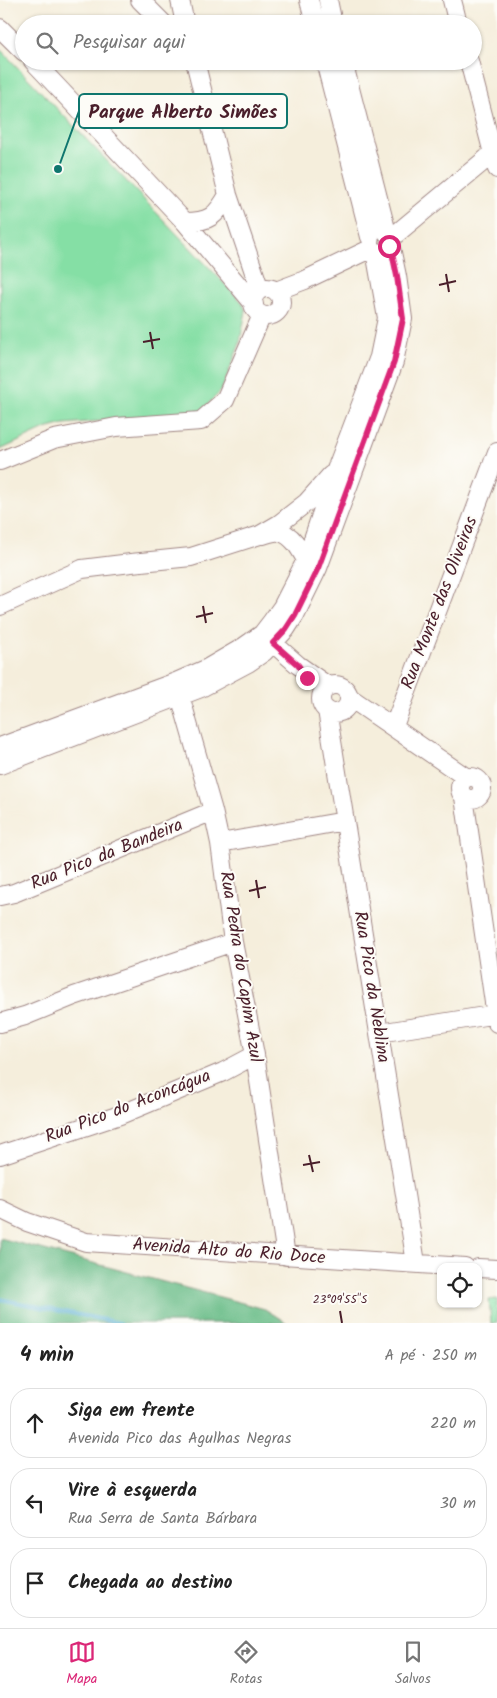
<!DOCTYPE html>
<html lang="pt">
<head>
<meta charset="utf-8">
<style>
  :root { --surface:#fff; --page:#f2f2f2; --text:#222; --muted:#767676; --line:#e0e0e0; --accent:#db2777 }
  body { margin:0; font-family:Kalam,sans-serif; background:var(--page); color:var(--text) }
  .controls { position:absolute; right:15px; bottom:15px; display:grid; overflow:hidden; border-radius:10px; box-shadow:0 1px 4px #0004 }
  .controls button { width:45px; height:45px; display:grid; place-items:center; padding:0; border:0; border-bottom:1px solid var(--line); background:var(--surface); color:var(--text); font:25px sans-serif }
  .stop { position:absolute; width:15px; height:15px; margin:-11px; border:4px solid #db2777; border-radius:50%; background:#fff }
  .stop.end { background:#db2777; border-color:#fff; box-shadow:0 1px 5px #0008 }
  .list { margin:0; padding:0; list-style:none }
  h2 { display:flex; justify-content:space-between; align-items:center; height:65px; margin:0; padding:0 20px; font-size:21px }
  h2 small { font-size:16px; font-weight:400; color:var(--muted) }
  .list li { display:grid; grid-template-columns:32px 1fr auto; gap:15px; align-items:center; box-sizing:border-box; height:70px; margin:0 10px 10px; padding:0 10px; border:1px solid var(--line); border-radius:20px }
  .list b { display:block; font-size:19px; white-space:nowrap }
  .list p { margin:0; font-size:16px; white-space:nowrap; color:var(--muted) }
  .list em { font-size:16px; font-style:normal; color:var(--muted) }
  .icon { flex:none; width:28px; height:28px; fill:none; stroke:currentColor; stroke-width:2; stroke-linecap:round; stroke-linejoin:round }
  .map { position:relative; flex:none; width:497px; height:1323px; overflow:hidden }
  .search { position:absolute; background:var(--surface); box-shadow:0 1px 4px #0004; left:15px; right:15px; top:15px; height:55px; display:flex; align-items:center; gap:12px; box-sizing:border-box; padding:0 18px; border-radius:28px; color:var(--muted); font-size:19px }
  .sheet { height:305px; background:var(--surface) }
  nav { display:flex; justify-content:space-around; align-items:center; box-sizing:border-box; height:70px; border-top:1px solid var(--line); background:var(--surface); font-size:14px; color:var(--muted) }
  nav a { display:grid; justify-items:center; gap:2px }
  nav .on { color:var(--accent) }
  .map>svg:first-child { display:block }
  .green { fill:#85dfa5; stroke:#687f68 }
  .forest { fill:#6cbe8a; stroke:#5b6e5a }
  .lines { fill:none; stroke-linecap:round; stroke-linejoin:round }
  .stream { stroke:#51abcf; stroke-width:4 }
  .minor-casing { stroke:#a08684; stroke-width:20 }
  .minor { stroke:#fff; stroke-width:18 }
  .route { stroke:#db2777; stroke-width:6 }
  .ticks { fill:none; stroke:#4a1f2b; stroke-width:2 }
  .labels { text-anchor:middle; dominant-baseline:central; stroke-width:4; stroke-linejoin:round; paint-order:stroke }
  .street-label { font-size:18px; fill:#4a1f2b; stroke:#fdfcf7 }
  .ticks-label { font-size:12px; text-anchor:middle; fill:#4a1f2b; stroke:#fdfcf7; stroke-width:4; stroke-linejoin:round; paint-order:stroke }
  .leader { fill:none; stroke:#0f766e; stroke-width:2 }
  .callout-dot { fill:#0f766e; stroke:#fdfcf7; stroke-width:2 }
  .callout { fill:#fdfcf7; stroke:#0f766e; stroke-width:2 }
  .callout-label { font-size:19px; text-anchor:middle; font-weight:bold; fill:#4a1f2b }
</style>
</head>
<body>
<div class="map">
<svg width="497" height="1323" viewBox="0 0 497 1323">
  <rect width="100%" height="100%" fill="#fdfcf7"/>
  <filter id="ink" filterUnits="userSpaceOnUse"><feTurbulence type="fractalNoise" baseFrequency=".02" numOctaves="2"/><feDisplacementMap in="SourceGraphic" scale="10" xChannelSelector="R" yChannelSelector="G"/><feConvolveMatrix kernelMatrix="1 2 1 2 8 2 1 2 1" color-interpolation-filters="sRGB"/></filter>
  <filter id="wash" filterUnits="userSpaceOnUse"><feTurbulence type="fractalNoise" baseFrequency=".0096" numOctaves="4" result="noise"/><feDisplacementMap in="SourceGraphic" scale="20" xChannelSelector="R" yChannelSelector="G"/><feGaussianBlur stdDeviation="1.12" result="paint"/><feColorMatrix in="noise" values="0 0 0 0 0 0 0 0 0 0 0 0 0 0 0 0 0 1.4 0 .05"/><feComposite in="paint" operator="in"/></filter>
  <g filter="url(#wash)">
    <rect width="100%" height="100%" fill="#f5eedc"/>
    <path class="green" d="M 0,49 L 242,302 L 246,311 L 239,346 L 221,391 L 201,411 L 193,413 L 64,424 L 45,429 L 0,450 Z
      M 497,1299 L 497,1323 L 491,1323 L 489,1300 Z"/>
    <path class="forest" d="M 0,1238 L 265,1309 L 287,1323 L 0,1323 Z"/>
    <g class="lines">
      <path class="stream" d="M 0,1299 L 120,1323"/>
    </g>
  </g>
  <g filter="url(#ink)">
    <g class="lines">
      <g class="minor-casing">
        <path id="minor" d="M 140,0 L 164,24
          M 180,0 L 185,24
          M 309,0 L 315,24
          M 328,0 L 333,24
          M 452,0 L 458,24
          M 0,28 L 24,52
          M 33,61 L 185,222 L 254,304
          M 195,61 L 228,195 L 260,290
          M 325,61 L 370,237
          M 343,61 L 387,233
          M 469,61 L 497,169
          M 185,222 C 210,222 216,216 228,195
          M 390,239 L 497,150
          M253 302a14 14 0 1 1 28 0a14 14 0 1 1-28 0Z
          M 276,291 L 305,280 L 372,248
          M 0,461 L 54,439 L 116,427 L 201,421 L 225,400 L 262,315
          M 263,535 C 267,534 274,531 279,532 C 292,534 300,549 306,560
          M 0,606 L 82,569 L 131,563 L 191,557 L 260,535 L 279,524 L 307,502 L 331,475
          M 265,636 L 298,665 L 328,686
          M321 699a14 14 0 1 1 28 0a14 14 0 1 1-28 0Z
          M 177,685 L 213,811 L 220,843 L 233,942 L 255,1055 L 286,1256
          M 349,697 L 467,778
          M 327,710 L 416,1263
          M 394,726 L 497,452
          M 0,747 L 176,682 L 206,669 L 242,648 L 262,634 L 272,621 L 282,607 L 306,560 L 337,467 L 379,357 L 387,318 L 375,251
          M 0,765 L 201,688 L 248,663 L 264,652 L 286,629 L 295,615 L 318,568 L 394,362 L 403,319 L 397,276 L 390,243
          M460 788a11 11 0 1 1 22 0a11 11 0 1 1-22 0Z
          M 464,797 L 497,1023
          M 220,843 L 345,821
          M 0,896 L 14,893 L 213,811
          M 0,1023 L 25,1016 L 74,996 L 233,942
          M 379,1033 L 497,1014
          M 0,1155 L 120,1115 L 223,1072 L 255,1055
          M 0,1209 L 27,1222 L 86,1242 L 465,1267
          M 478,1268 L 497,1269"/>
      </g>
      <use href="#minor" class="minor"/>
    </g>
  </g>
  <g class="lines" filter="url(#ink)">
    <path class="route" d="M 307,678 L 298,665 L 273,643 L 286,629 L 295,615 L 318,568 L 394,362 L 403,319 L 397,276 L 390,243 L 389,246"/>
  </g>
  <path class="ticks" d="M 446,274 L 449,292M 439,285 L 456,281M 150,332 L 153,349M 143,342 L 160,339M 203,606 L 206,623M 196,617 L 213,613M 256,880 L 259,898M 249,891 L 266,887M 309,1155 L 313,1172M 303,1165 L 320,1162M 340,1311 L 342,1323"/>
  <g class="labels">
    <g class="street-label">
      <text transform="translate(440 603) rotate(-69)">Rua Monte das Oliveiras</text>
      <text transform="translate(107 855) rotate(-22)">Rua Pico da Bandeira</text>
      <text transform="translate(240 967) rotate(81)">Rua Pedra do Capim Azul</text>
      <text transform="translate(371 987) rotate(81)">Rua Pico da Neblina</text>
      <text transform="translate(128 1107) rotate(-21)">Rua Pico do Aconcágua</text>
      <text transform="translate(229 1252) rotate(4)">Avenida Alto do Rio Doce</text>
    </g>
  </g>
  <g class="ticks-label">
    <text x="340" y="1303">23°09'55"S</text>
  </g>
  <path class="leader" d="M58 169L79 111"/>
  <circle class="callout-dot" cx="58" cy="169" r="5"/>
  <rect class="callout" x="79" y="94" width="208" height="34" rx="5"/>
  <g class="callout-label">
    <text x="183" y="118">Parque Alberto Simões</text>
  </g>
</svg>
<div class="controls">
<button><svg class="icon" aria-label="locate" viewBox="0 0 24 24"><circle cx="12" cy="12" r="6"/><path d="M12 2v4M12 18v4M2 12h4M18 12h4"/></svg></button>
</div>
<div class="stop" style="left:389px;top:246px"></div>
<div class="stop end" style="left:307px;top:678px"></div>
<div class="search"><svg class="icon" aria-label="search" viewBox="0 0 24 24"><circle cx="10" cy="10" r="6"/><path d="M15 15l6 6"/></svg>Pesquisar aqui</div>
</div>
<section class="sheet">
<h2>4 min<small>A pé · 250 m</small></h2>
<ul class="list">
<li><svg class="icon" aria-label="ahead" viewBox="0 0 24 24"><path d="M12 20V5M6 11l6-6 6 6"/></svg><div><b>Siga em frente</b><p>Avenida Pico das Agulhas Negras</p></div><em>220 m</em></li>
<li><svg class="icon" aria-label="left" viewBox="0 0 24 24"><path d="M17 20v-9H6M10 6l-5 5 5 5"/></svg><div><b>Vire à esquerda</b><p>Rua Serra de Santa Bárbara</p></div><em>30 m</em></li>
<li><svg class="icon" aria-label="arrive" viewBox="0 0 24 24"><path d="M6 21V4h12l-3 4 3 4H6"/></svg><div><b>Chegada ao destino</b></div></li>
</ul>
</section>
<nav>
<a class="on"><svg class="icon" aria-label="map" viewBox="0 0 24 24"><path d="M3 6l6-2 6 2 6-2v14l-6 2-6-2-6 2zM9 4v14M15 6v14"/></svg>Mapa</a>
<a><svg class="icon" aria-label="directions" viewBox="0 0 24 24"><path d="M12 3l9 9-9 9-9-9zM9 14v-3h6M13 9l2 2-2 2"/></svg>Rotas</a>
<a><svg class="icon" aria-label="saved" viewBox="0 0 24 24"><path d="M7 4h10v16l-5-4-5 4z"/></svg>Salvos</a>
</nav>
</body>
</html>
